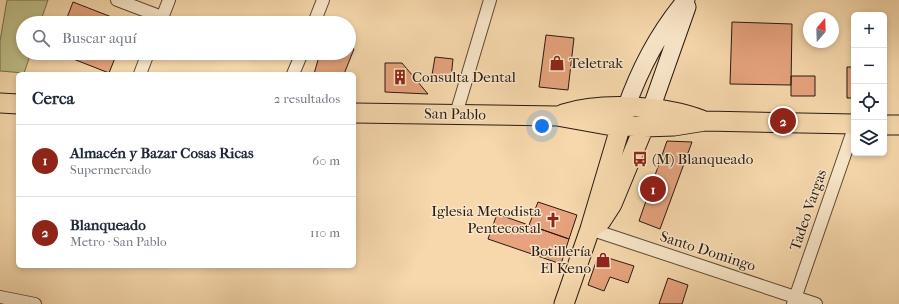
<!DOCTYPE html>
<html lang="es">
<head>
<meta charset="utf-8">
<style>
  :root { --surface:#fff; --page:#f6f6f7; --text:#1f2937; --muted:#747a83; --line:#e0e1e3; --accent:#8f2418 }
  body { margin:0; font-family:"IM FELL French Canon",serif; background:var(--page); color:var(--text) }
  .controls { position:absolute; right:12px; top:12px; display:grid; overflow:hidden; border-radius:6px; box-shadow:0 2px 6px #0003 }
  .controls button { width:36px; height:36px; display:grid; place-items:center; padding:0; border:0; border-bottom:1px solid var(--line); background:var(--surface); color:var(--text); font:20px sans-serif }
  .compass { position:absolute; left:803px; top:12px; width:36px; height:36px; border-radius:50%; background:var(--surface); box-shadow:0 2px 6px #0003; rotate:19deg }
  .you { position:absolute; left:542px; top:126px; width:14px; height:14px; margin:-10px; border:3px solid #fff; border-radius:50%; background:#1a73e8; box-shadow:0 0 0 6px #1a73e833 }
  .badge { display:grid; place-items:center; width:26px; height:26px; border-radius:50%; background:var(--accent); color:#fff; font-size:13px; font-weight:700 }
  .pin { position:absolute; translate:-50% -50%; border:2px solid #fff; box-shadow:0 1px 4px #0006 }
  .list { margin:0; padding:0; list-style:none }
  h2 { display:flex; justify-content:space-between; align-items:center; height:52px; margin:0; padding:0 16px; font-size:17px }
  h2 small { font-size:13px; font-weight:400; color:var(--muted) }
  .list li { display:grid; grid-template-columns:26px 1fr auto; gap:12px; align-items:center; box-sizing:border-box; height:72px; padding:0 16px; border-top:1px solid var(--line) }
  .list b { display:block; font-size:15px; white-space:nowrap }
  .list p { margin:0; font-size:13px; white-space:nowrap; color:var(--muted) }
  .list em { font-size:13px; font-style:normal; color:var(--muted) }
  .icon { flex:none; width:22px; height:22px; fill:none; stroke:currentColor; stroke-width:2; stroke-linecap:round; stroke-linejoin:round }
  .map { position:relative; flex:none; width:899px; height:304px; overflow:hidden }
  .search { position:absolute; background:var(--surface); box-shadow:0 2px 6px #0003; left:16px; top:16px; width:340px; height:44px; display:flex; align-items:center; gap:10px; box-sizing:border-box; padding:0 14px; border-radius:22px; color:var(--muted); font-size:15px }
  .panel { position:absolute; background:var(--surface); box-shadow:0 2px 6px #0003; left:16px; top:72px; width:340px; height:196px; border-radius:6px }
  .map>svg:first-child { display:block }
  .green { fill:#bfbe87; stroke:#746c4d }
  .building { fill:#e6a37d; stroke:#291913 }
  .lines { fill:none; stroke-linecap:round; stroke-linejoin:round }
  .minor-casing { stroke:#5c4939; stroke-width:14 }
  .secondary-casing { stroke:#291913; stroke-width:19 }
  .primary-casing { stroke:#291913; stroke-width:21 }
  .minor { stroke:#f9e6c9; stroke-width:12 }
  .secondary { stroke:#f9e6c9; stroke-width:17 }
  .primary { stroke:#f6d8ac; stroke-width:19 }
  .labels { text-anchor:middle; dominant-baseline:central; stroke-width:3; stroke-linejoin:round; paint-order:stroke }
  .poi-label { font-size:15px; fill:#291913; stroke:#f9e6c9; text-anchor:start }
  .street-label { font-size:15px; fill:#291913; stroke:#f9e6c9 }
</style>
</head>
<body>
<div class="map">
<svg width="899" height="304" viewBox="0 0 899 304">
  <rect width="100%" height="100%" fill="#f6d8ac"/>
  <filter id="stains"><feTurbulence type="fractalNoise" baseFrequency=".005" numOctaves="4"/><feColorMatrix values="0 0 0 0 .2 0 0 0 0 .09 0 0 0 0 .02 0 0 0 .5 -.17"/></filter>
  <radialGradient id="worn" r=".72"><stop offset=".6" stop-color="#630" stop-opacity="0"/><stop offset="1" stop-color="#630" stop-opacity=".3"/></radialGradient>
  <path class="green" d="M 7,0 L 48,0 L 40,23 L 23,23 L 23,53 L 31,53 L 24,73 L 0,71 L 0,41 Z"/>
  <path class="building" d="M 73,2 L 127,23 L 65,23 Z
    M 732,22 L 792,24 L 791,85 L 730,84 Z
    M 546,35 L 574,38 L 568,90 L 539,87 Z
    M 349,46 L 354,49 L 344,74 L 314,74 L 320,53 L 349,53 Z
    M 58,53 L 117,53 L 109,73 Z
    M 435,57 L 453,59 L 451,78 L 432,75 Z
    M 385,63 L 402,63 L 428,94 L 385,92 Z
    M 847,67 L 854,67 L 854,98 L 847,98 Z
    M 791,76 L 815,76 L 815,96 L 791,96 Z
    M 667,141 L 692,142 L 660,229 L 639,221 Z
    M 538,202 L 577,215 L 569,239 L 529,225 Z
    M 497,214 L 569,239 L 561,264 L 488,239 Z
    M 605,257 L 634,266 L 628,283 L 610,277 L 604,291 L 588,285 L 597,259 Z
    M 668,278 L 688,285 L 682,304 L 659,304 Z"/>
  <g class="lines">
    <g class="minor-casing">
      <path id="minor" d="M 117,0 L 162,17
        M 160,23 L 169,0
        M 314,23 L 323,0
        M 140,74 L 148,53
        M 293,74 L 302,53
        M 456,114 L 490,0
        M 590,229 L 816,304
        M 0,297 L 35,304
        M 793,304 L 854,128"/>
    </g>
    <g class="secondary-casing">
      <path id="secondary" d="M 626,108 C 640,68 659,32 686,0
        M 651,109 L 687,7"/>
    </g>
    <g class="primary-casing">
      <path id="primary" d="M 0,103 L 18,104
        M 354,113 L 557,116 L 607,125 L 644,127 L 674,126 L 705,121 L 854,124
        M 563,114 C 601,102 664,105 702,120
        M 884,125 L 899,125
        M 590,229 L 601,221 L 612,204 L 648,117
        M 564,304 L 590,229 L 626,108"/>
    </g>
    <use href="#minor" class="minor"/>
    <use href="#secondary" class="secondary"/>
    <use href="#primary" class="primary"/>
  </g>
  <defs>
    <g id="shop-bare" transform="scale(1.2)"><path d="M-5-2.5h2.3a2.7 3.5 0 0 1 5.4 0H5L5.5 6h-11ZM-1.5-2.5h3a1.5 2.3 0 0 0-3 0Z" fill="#8f2418" stroke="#f9e6c9" stroke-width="2.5" paint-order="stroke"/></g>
    <g id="building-bare" transform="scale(1.2)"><path d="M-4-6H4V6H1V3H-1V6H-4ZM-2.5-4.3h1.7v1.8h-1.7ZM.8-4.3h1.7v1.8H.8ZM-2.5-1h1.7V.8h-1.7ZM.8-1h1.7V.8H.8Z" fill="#8f2418" stroke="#f9e6c9" stroke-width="2.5" paint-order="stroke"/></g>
    <g id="bus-bare" transform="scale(1.2)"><path d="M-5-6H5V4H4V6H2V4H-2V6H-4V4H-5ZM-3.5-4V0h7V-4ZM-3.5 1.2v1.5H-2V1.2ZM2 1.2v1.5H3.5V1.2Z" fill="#8f2418" stroke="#f9e6c9" stroke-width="2.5" paint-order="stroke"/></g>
    <g id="church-bare" transform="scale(1.2)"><path d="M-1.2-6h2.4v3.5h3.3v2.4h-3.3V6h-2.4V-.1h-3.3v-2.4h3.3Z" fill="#8f2418" stroke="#f9e6c9" stroke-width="2.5" paint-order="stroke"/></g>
  </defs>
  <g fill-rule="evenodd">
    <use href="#shop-bare" x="557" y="63"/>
    <use href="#building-bare" x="400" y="77"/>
    <use href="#bus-bare" x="640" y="159"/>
    <use href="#church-bare" x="553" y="220"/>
    <use href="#shop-bare" x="603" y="260"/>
  </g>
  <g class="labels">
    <g class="poi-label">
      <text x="569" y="63">Teletrak</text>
      <text x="412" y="77">Consulta Dental</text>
      <text x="652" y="159">(M) Blanqueado</text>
      <text x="541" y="211" text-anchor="end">Iglesia Metodista<tspan x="541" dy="17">Pentecostal</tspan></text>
      <text x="591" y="251" text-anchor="end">Botillería<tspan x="591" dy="17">El Keno</tspan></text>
    </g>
    <g class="street-label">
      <text transform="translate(455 114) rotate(1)">San Pablo</text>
      <text transform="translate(808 210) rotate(-71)">Tadeo Vargas</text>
      <text transform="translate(708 251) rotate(18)">Santo Domingo</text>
    </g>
  </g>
  <rect width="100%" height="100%" filter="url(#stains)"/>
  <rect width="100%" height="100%" fill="url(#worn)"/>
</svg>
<div class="controls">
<button>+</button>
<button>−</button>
<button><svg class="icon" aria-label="locate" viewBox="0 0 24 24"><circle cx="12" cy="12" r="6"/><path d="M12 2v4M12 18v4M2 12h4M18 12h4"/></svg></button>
<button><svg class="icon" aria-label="layers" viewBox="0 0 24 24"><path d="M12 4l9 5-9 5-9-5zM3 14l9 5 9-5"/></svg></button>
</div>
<svg class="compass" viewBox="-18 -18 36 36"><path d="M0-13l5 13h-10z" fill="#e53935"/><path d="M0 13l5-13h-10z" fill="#747a83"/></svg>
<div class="you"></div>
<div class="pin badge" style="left:653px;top:189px">1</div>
<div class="pin badge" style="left:783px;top:121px">2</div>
<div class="search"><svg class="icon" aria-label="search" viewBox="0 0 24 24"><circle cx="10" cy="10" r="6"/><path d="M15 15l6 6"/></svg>Buscar aquí</div>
<section class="panel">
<h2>Cerca<small>2 resultados</small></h2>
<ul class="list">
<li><span class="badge">1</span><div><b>Almacén y Bazar Cosas Ricas</b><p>Supermercado</p></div><em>60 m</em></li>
<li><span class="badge">2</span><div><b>Blanqueado</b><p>Metro · San Pablo</p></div><em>110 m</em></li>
</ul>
</section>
</div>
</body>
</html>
